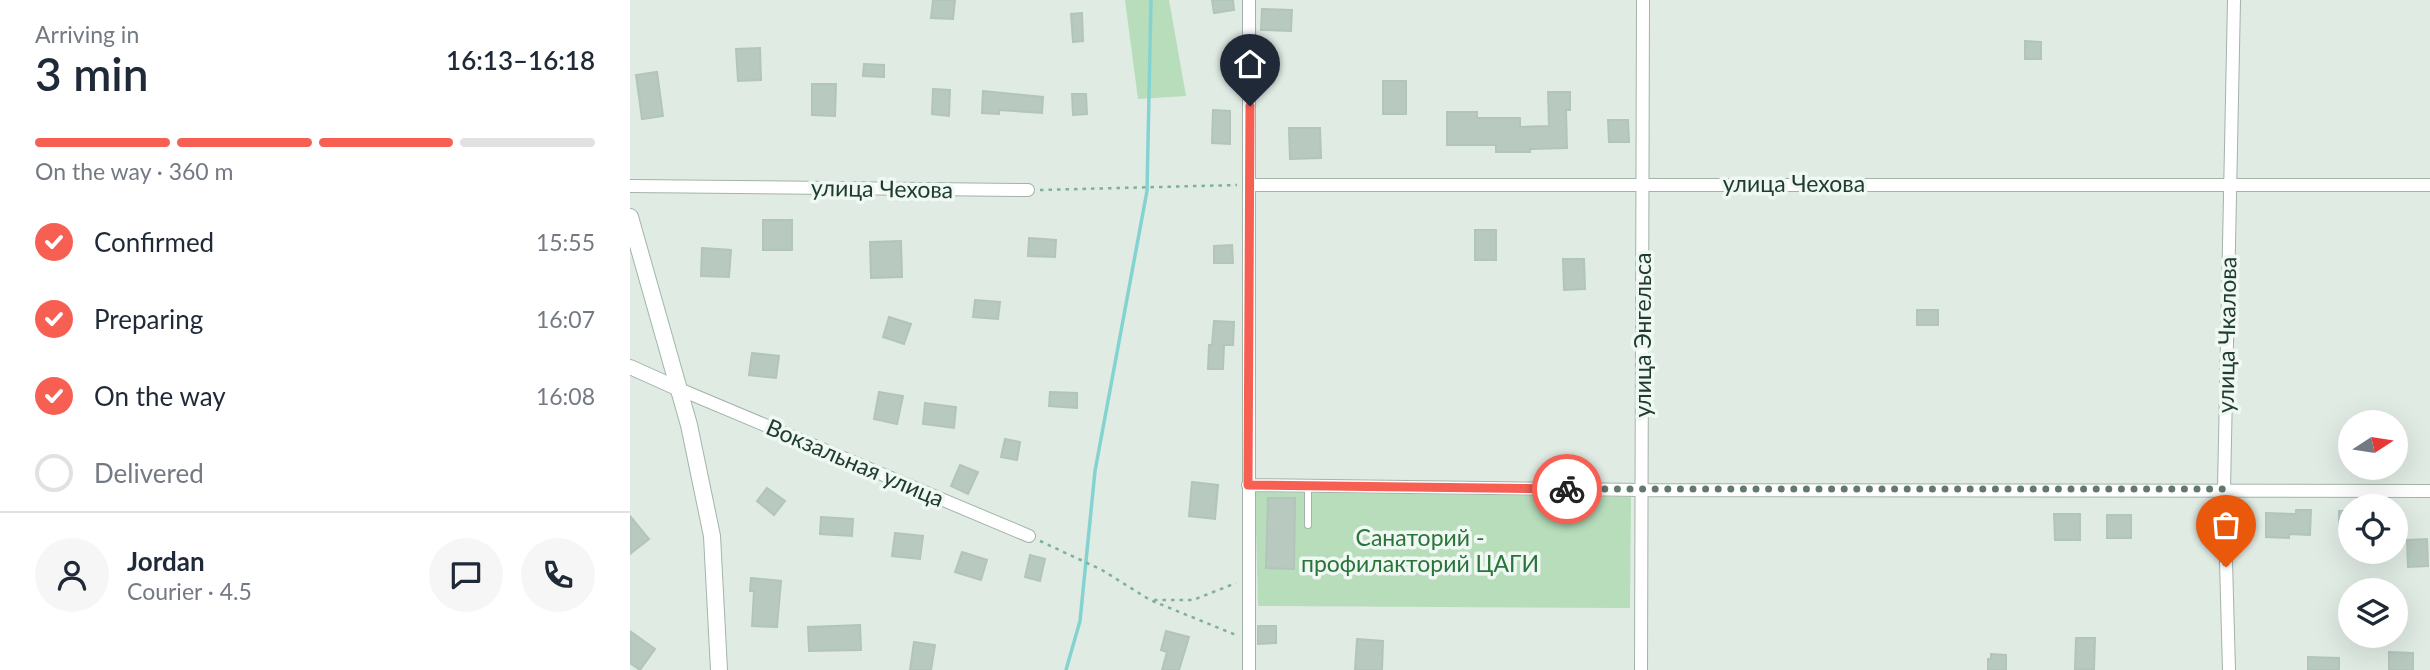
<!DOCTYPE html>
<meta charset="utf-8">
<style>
:root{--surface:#fff;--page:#f6f6f7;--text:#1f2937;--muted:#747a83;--line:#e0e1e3;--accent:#f75f52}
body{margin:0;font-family:Lato,sans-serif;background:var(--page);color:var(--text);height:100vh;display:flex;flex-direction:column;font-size:26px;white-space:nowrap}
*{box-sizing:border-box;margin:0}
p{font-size:23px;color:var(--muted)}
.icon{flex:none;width:38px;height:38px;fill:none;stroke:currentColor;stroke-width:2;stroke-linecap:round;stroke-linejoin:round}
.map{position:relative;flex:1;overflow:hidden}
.sheet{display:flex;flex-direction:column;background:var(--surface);width:630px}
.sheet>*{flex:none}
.needle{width:46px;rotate:78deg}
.fabs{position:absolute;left:1708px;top:410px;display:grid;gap:14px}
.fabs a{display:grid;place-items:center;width:70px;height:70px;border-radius:50%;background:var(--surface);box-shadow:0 7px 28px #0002;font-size:35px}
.pin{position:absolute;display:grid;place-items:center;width:60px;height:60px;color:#fff;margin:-72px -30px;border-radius:50% 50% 50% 0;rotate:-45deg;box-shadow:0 0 7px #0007}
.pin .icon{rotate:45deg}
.courier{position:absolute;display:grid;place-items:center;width:70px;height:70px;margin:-35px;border:5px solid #f75f52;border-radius:50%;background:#fff;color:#222;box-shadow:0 2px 9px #0007}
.summary em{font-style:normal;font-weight:600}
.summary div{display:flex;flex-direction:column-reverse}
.summary{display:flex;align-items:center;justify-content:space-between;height:119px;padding:0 35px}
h1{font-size:46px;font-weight:600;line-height:52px}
.bar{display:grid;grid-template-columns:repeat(4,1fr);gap:10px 7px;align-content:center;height:84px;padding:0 35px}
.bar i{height:9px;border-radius:5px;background:var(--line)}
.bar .current{background:var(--accent)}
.bar p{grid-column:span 4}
.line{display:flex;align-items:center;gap:18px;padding:0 35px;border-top:2px solid var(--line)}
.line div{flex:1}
.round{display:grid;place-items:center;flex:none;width:74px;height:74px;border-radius:37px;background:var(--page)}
ol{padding:0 35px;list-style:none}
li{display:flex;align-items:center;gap:21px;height:77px}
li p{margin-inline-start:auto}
li .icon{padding:7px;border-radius:50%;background:var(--accent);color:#fff;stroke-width:4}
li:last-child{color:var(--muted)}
li i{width:38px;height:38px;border:4px solid var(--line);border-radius:50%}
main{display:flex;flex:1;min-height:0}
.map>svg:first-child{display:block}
</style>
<main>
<section class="sheet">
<div class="summary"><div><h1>3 min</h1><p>Arriving in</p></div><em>16:13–16:18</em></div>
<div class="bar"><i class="current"></i><i class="current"></i><i class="current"></i><i></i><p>On the way · 360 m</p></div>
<ol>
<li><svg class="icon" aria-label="check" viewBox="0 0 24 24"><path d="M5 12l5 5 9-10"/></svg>Confirmed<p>15:55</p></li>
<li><svg class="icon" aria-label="check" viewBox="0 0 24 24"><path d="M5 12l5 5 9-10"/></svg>Preparing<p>16:07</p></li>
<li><svg class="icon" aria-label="check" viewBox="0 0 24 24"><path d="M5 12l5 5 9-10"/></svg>On the way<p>16:08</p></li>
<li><i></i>Delivered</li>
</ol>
<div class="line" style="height:126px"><a class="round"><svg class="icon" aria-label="person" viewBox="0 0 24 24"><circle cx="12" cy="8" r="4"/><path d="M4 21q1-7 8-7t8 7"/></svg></a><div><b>Jordan</b><p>Courier · 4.5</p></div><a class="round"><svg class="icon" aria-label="chat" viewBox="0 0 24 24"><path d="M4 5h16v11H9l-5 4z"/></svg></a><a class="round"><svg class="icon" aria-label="phone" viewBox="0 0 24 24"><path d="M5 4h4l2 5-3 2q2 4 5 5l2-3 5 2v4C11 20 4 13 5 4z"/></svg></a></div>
</section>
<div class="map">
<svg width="1800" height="670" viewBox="0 0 1800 670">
<rect width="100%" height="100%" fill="#e0ebe4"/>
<path fill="#b7ddbb" d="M495,0H539L556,96L508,99Z
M625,492L1001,497L1000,608L628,606Z"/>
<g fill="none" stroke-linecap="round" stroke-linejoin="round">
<path stroke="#85d3d1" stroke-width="3.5" d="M436,670L450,621L465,471L517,191L521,0"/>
</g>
<path fill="#b8c9bf" stroke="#b2c5ba" stroke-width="2" d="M303,0H325L323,19L301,18Z
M582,0H603L604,10L584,13Z
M632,9L662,10L661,31L631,30Z
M452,13L453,41L443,42L441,14Z
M1395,41L1411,42V59H1395Z
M130,48L131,80L108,81L106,49Z
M234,64L254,65V77L233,76Z
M27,72L33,116L12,119L6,75Z
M753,81H776V114H753Z
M182,84H206L205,116L182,115Z
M303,89L320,90L319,116L302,114Z
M353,91L413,97L412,113L369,110V114L352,113Z
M918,92H940V110H936L937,148L900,149V152H866V145H817V112H847V118H890V127L919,126Z
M442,94H456L457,114L443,115Z
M583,110L600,111V144L582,143Z
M978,120H998L999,142H979Z
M659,128H690L691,158L660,159Z
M133,220H162V250H133Z
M845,230H866V260H845Z
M399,238L426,240L425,257L398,256Z
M271,241L272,277L241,278L240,242Z
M602,245L603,263H584V246Z
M72,248L101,250L99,277L71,276Z
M933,259H954L955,289L934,290Z
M345,300L370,302L368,319L343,317Z
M1287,310H1308V325H1287Z
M259,317L281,324L274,344L253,337Z
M584,321L604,322L603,345H594L593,369H578L579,345H582Z
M122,353L149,356L146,378L119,375Z
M249,392L273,396L267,424L244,419Z
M420,392L447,393V408L419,406Z
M295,403L326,407L324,428L293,424Z
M375,439L390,442L387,460L371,457Z
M330,465L348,472L338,494L321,486Z
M562,482L588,485L585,519L559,516Z
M137,488L155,501L144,515L127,501Z
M638,498H665L664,569L636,568Z
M1666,510H1681L1680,535L1659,534V538L1636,537V513L1666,514Z
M1709,511H1720V530H1709Z
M1424,514H1450V540H1425Z
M1477,515H1501V538H1477Z
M0,516L19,539L0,554Z
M191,517L223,519L222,536L190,534Z
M265,533L293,536L290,559L262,556Z
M1797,539L1798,566L1778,567L1777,540Z
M332,552L357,560L351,580L325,572Z
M400,555L415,559L410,581L395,577Z
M121,578L151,581L147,627L122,626L124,591H120Z
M230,625L231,650L179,651L178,627Z
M628,626H646V643L628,644Z
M0,631L25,649L10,670L0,663Z
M536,631L559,637L549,670H532L537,652L531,650Z
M1446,638H1465L1464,669H1445Z
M727,639L753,641L752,670H725Z
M284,642L305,645L301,670H280Z
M1759,652L1783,653V670H1759Z
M1361,654L1376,655V670H1358V659H1361Z
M1678,657L1709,658V670H1678Z"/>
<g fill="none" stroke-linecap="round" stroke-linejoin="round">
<g stroke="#a3b3aa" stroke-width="8">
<path id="service" d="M678,525V486"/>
</g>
<g stroke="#a3b3aa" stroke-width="14">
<path id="minor" d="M619,0V670
M620,185H1800
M0,186L398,190
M49,389L399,536
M618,485L1013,490L1800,491
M1011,670L1013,0
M1599,670L1594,489L1604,0"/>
</g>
<g stroke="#a3b3aa" stroke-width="16">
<path id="tertiary" d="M0,367L49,389"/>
</g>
<g stroke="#9eb7aa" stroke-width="18">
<path id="secondary" d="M0,217L59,425L82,536L89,670"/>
</g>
<path stroke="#7fb098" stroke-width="2.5" stroke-dasharray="3.5 5" stroke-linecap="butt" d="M410,190L607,185
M410,541L472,570L520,600L606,635
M524,600H563L606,583"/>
<use href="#service" stroke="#fff" stroke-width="6"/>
<use href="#minor" stroke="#fff" stroke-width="12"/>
<use href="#tertiary" stroke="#fff" stroke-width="14"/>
<use href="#secondary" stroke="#fff" stroke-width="16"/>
</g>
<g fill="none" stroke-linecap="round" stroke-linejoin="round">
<path stroke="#63796f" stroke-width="7" stroke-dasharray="0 12.6" d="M937,489H1594L1596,567"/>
<path stroke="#f75f52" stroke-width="9" d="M620,106L618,485L937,489"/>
</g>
<g text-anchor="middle" stroke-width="7" stroke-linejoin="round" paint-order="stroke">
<g font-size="23" fill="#203c30" stroke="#f0f8f3">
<text x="1164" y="192">улица Чехова</text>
<text transform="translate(252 189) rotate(1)" y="8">улица Чехова</text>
<text transform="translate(1013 335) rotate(-90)" y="8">улица Энгельса</text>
<text transform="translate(1597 335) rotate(-89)" y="8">улица Чкалова</text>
<text transform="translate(225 463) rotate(23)" y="8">Вокзальная улица</text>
</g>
<g font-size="23" fill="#297439" stroke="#f0f8f3">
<text x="790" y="546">Санаторий -<tspan x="790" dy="26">профилакторий ЦАГИ</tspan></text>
</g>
</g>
</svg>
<div class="fabs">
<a><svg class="needle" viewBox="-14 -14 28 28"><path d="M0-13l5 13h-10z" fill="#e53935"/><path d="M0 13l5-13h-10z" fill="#747a83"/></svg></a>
<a><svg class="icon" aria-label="locate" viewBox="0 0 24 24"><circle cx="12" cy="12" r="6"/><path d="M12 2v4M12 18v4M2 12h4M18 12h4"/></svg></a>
<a><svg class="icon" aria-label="layers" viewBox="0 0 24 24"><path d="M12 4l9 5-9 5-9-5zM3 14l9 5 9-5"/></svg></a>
</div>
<div class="pin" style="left:1596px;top:567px;background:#ea580c"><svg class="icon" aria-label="bag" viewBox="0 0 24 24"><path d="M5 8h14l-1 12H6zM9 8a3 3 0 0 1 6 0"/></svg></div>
<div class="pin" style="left:620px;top:106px;background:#1f2937"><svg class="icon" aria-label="home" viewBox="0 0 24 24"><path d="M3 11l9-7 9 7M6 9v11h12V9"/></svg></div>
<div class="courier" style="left:937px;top:489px"><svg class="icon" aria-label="bike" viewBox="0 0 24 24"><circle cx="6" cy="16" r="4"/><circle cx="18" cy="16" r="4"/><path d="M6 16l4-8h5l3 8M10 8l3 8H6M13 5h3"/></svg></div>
</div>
</main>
